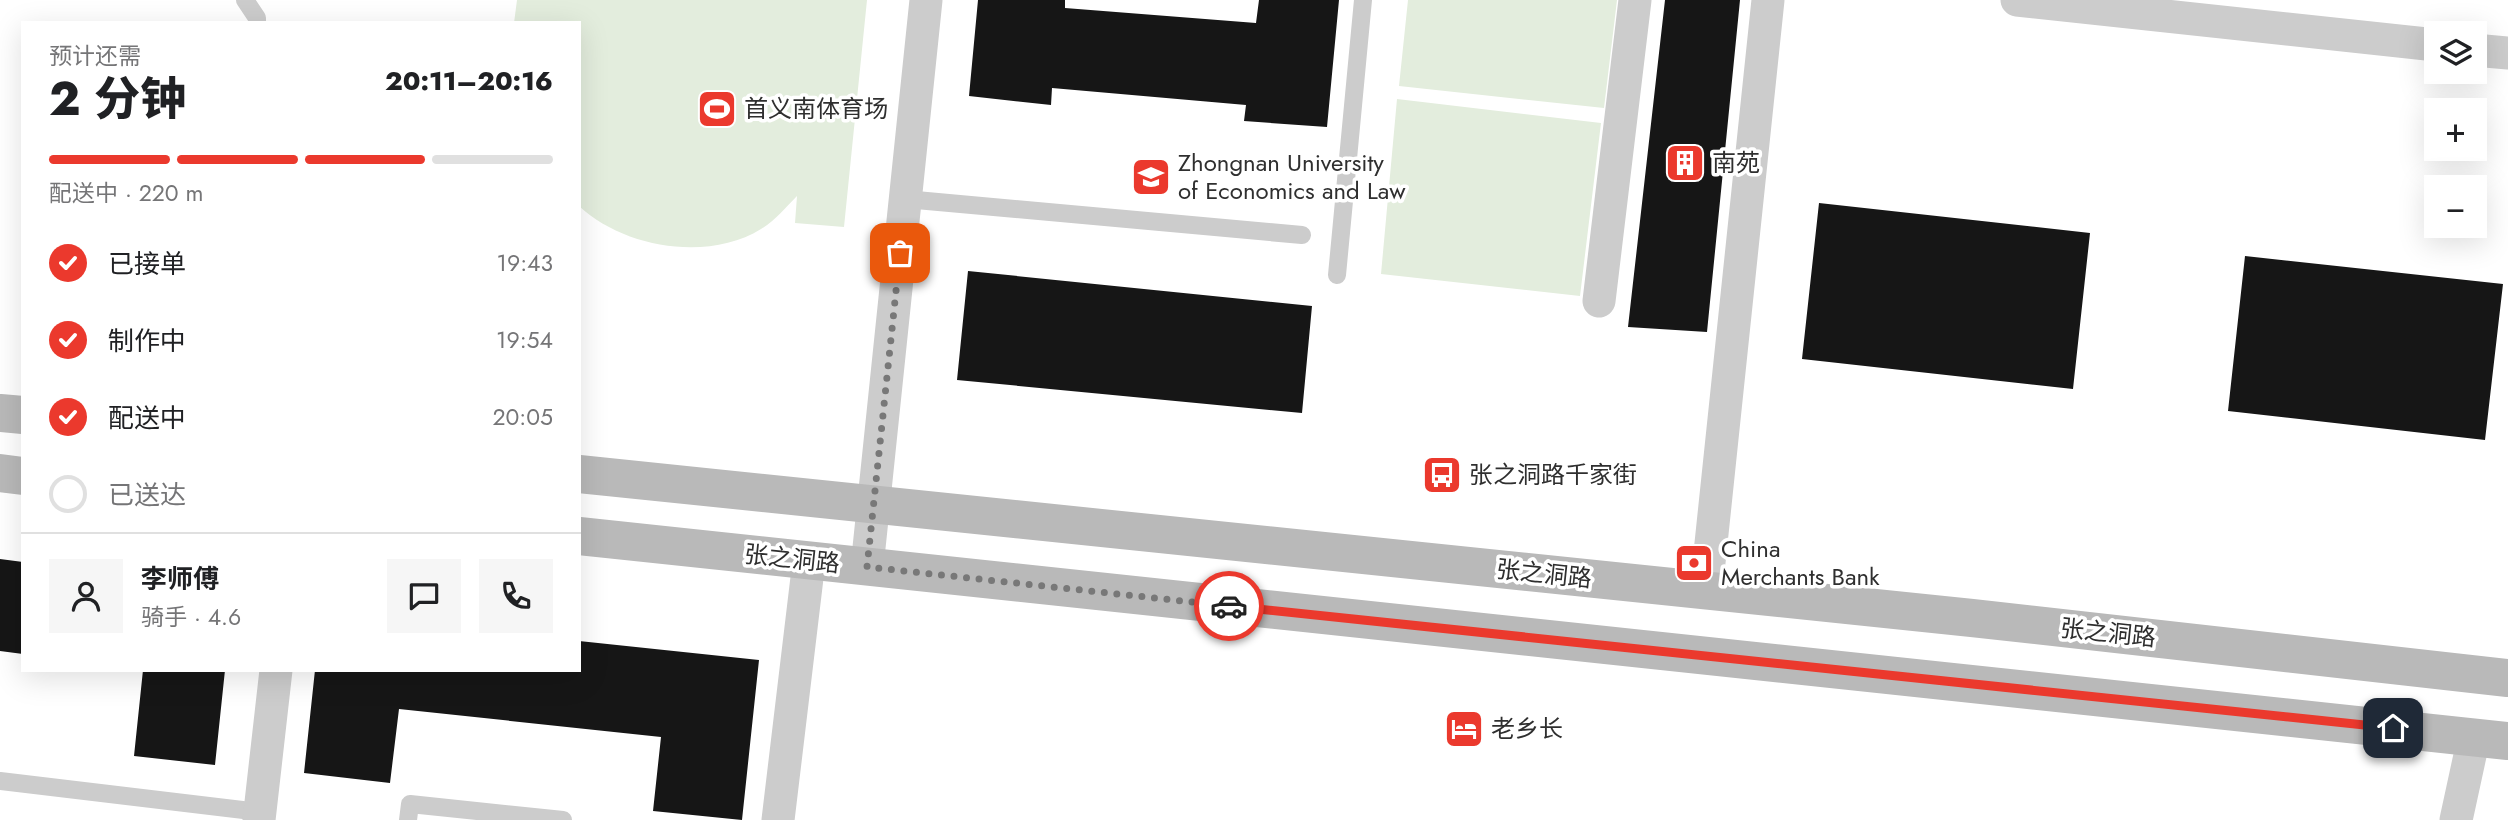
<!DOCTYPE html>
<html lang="zh">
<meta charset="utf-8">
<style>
:root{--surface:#fff;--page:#f6f6f6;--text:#202124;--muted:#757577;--line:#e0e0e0;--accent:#eb392d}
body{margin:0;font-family:Jost,"Noto Sans SC",sans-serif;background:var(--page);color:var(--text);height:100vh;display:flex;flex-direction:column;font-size:26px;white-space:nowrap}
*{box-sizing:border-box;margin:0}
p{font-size:23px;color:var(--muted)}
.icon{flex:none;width:38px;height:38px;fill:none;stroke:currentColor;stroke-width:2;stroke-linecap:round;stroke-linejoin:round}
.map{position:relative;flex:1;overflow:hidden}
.drawer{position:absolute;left:21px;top:21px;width:560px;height:651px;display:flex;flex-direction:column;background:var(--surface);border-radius:0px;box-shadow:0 7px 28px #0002}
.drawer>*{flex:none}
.controls{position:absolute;left:2424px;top:21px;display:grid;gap:14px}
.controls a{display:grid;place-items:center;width:63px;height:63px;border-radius:0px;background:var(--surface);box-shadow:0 7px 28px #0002;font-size:35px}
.pin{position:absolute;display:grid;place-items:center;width:60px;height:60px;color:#fff;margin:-30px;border-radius:14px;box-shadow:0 4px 10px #0006}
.courier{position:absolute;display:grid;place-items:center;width:70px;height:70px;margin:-35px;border:5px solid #eb392d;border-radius:50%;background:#fff;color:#222;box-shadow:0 2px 9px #0007}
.overview em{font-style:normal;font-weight:800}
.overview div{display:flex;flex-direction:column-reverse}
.overview{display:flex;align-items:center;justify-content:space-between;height:119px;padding:0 28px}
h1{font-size:46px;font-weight:800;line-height:52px}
.bar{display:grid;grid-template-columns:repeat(4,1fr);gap:10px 7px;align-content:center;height:84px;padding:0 28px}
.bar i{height:9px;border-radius:5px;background:var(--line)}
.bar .active{background:var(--accent)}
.bar p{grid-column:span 4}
.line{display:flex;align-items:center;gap:18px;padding:0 28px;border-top:2px solid var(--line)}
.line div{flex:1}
.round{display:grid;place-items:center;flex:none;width:74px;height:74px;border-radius:0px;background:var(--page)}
ol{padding:0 28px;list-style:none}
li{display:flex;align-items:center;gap:21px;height:77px}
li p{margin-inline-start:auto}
li .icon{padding:7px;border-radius:50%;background:var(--accent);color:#fff;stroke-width:4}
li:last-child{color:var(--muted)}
li i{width:38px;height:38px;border:4px solid var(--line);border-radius:50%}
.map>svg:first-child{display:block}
</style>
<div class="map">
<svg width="2508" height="820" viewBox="0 0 2508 820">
<rect width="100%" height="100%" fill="#fff"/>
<path fill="#e3eddd" d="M517,0H867L844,227L795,223L797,196C785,208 776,220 761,229C708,262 624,248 579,206V23H514Z
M1408,0H1617L1604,108L1399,86Z
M1397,99L1601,123L1580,296L1381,274Z"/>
<path fill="#161616" d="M978,0H1065V8L1256,23L1259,0H1339L1327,127L1244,121L1246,105L1052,88L1051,105L969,96Z
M1665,0H1740L1707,332L1628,327Z
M1819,203L2090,233L2073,389L1802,359Z
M2245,256L2503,284L2485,440L2228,411Z
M968,271L1312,306L1302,413L957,380Z
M0,559L23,562V654L0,651Z
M579,641L759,660L742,820L653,811L661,737L399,709L390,783L304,773L315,670H579Z
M143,670H225L215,765L134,756Z"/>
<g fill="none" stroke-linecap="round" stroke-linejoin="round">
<path stroke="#ccc" stroke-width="18" d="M245,0L257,18V23
M905,199L1302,235
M1337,275L1363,0
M0,781L260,812
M408,820L410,804L563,820"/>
<path stroke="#ccc" stroke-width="33" d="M2017,0L2436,45
M2474,50L2508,53
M1599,301L1635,0
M867,567L926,0
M1706,591L1768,0
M259,820L276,670
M778,820L809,561
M2456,820L2474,737"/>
<path stroke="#b9b9b9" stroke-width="38" d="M0,413L23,415
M0,473L23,476
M579,474L1972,618L2508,678
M579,536L2508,741"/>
</g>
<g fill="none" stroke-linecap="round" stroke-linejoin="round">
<path stroke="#787878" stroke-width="7" stroke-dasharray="0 12.6" d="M900,253L867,567L1229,606"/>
<path stroke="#eb392d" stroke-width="9" d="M1229,606L2393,728"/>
</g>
<defs>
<g id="stadium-square" transform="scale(2.0125)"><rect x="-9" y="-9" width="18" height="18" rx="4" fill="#eb392d" stroke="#fff"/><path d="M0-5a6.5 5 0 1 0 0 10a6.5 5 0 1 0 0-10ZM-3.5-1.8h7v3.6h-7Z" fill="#fff"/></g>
<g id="building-square" transform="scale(2.0125)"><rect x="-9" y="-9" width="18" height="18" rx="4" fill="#eb392d" stroke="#fff"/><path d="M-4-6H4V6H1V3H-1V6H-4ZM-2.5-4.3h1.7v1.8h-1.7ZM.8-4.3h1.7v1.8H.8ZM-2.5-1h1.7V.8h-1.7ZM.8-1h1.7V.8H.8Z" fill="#fff"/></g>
<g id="university-square" transform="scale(2.0125)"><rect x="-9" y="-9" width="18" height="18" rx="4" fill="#eb392d" stroke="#fff"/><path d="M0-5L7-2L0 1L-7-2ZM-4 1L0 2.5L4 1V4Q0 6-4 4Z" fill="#fff"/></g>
<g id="bus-square" transform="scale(2.0125)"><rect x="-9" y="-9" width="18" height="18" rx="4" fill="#eb392d" stroke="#fff"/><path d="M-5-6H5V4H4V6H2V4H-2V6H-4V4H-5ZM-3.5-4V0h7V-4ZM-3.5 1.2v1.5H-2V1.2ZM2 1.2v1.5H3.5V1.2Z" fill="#fff"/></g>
<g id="bank-square" transform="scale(2.0125)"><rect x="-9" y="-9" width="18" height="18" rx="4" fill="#eb392d" stroke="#fff"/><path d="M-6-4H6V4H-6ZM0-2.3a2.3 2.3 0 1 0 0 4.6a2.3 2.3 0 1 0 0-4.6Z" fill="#fff"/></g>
<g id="hotel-square" transform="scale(2.0125)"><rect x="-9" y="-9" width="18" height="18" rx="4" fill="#eb392d" stroke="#fff"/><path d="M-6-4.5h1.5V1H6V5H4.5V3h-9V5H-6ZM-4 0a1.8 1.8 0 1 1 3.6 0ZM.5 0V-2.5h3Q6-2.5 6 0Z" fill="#fff"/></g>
</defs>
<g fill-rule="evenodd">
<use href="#stadium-square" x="717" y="109"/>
<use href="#building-square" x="1685" y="163"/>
<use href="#university-square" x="1151" y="177"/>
<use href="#bus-square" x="1442" y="475"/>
<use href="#bank-square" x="1694" y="563"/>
<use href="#hotel-square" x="1464" y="729"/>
</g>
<g text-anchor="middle" stroke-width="7" stroke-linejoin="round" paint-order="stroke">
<g font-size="24" fill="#2f2f2f" stroke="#fff" text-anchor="start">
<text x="744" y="117">首义南体育场</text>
<text x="1178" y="171">Zhongnan University<tspan x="1178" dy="28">of Economics and Law</tspan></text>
<text x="1712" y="171">南苑</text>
<text x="1469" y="483">张之洞路千家街</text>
<text x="1721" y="557">China<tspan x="1721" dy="28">Merchants Bank</tspan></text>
<text x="1491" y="737">老乡长</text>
</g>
<g font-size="24" fill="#2f2f2f" stroke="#fff">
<text transform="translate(792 559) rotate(6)" y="8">张之洞路</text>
<text transform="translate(1544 574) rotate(6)" y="8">张之洞路</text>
<text transform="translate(2108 633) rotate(6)" y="8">张之洞路</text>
</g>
</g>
</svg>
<div class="controls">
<a><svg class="icon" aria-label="layers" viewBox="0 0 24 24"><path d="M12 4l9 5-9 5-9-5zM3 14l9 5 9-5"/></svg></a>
<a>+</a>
<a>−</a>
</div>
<div class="pin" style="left:900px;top:253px;background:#ea580c"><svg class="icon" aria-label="bag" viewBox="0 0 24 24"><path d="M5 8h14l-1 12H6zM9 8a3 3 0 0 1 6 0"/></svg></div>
<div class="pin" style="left:2393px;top:728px;background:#1f2937"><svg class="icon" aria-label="home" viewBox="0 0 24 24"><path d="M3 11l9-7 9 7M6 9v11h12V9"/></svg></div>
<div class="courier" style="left:1229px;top:606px"><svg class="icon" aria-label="car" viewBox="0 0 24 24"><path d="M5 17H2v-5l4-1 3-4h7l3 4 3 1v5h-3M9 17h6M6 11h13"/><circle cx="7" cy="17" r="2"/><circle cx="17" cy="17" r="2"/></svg></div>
<section class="drawer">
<div class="overview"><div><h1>2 分钟</h1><p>预计还需</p></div><em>20:11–20:16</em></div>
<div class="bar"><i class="active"></i><i class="active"></i><i class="active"></i><i></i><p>配送中 · 220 m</p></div>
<ol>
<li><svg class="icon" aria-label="check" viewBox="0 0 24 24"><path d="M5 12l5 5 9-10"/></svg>已接单<p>19:43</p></li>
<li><svg class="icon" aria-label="check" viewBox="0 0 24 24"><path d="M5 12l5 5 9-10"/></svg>制作中<p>19:54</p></li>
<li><svg class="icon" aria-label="check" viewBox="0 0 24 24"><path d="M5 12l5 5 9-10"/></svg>配送中<p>20:05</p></li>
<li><i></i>已送达</li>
</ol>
<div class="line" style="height:126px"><a class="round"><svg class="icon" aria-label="person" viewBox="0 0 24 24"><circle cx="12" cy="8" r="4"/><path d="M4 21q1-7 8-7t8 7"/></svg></a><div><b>李师傅</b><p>骑手 · 4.6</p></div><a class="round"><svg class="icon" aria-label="chat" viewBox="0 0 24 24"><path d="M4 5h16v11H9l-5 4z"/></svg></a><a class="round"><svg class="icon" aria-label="phone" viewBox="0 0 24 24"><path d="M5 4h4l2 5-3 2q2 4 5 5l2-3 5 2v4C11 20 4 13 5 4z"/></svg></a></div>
</section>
</div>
